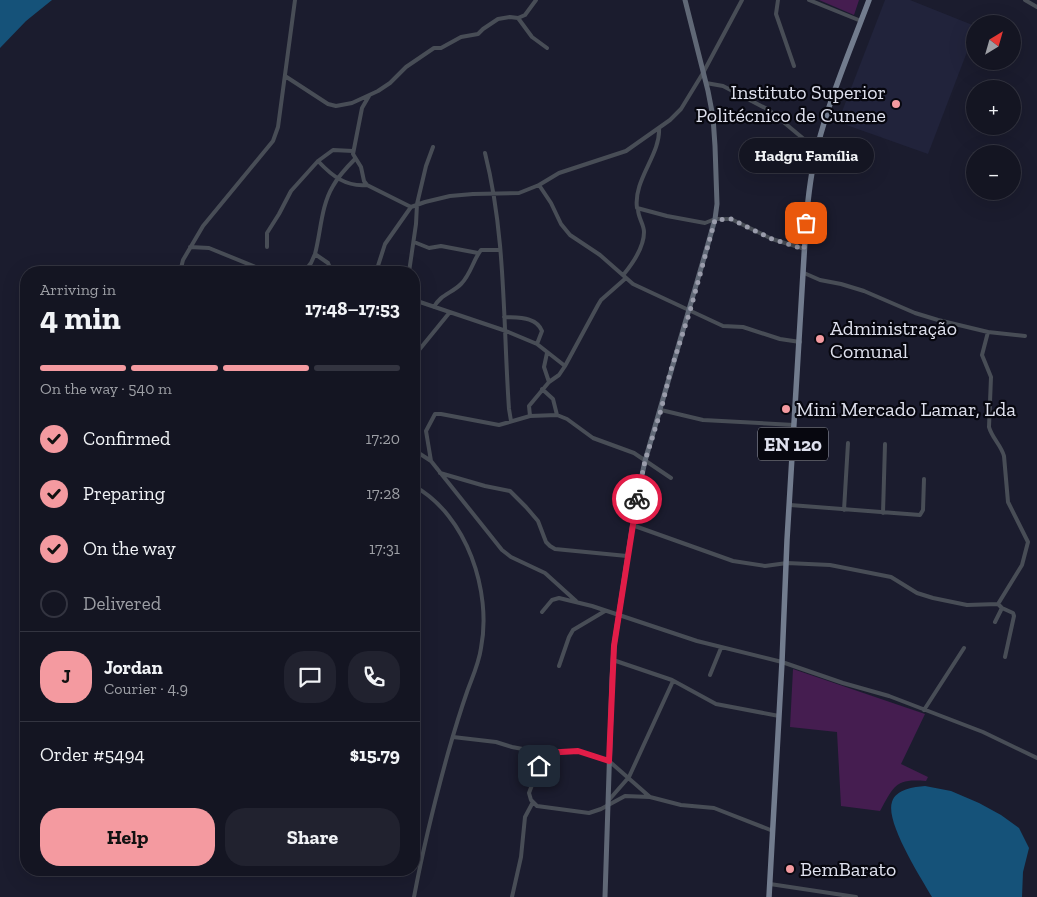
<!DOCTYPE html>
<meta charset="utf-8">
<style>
:root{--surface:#141522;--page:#21222f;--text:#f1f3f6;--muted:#9d9fa5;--line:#333440;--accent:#f49aa0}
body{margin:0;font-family:"Zilla Slab",serif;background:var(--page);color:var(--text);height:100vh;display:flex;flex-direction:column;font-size:19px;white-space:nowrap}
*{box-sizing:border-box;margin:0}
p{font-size:16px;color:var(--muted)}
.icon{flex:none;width:28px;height:28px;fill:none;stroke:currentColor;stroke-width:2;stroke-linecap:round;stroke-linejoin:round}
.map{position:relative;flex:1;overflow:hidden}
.sheet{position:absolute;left:20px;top:266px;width:400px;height:610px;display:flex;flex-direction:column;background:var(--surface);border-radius:20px;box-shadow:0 5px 20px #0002,0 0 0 1px var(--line)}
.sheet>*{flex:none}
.needle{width:32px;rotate:37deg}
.controls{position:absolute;left:966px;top:15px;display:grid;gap:10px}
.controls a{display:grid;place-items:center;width:55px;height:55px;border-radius:50%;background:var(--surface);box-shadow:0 5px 20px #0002,0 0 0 1px var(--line);font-size:25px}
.pin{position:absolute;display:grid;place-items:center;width:42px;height:42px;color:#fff;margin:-21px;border-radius:10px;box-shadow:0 2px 8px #0006}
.courier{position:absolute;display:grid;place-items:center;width:50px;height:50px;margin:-25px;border:4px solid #e11d48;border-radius:50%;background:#fff;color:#222;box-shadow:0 1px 6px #0007}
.bubble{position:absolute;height:35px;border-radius:18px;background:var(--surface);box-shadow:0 5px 20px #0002,0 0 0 1px var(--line);font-size:16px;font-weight:800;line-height:35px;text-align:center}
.summary em{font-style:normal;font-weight:800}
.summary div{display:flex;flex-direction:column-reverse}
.summary{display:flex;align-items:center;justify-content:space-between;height:85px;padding:0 20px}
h1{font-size:32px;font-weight:800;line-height:38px}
.bar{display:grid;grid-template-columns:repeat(4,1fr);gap:8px 5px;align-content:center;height:60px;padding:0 20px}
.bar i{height:6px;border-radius:4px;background:var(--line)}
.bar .current{background:var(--accent)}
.bar p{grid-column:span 4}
.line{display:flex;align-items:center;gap:12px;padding:0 20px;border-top:1px solid var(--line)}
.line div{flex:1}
.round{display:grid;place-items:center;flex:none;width:52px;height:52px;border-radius:20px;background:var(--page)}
ol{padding:0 20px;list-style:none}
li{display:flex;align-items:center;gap:15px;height:55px}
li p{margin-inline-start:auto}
li .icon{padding:5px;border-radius:50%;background:var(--accent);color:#111;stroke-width:4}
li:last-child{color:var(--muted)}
li i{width:28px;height:28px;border:2px solid var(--line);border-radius:50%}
.button{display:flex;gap:10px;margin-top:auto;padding:10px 20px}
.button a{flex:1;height:58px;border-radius:20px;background:var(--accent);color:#111;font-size:20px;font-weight:800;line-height:58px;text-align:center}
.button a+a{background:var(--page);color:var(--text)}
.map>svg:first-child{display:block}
</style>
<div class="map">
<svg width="1037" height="897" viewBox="0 0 1037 897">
<rect width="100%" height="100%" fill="#1b1c2e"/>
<path fill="#21233b" d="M885,0H910L975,26V31L928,154L838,122Z"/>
<path fill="#451d50" d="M819,0H859L854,15Z
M793,669L925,714L901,764L928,777L926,781C895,778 894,786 880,811L841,806L837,732L790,727Z"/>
<path fill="#155279" d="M0,0H52L26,21L0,48Z
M925,786L951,791L979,803L1001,815L1019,828L1029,848L1023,872L1022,897H932C921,878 885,822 892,802C896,789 914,787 925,786Z"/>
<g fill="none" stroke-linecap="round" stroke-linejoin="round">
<path stroke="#484d56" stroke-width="4" d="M778,0L776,14L794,66
M809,0L861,21
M1025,0L1037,7
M518,18L532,37L547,48
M285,76L328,104L336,106L352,103L378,91L390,83L406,67L434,48H441L461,37L478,34L483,29L498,19L510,17L518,18L525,15L536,0
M706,83L723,86L769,110L805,140L817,146
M369,96L362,108L353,154L361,167L364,181L367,185L411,207
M659,128C661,154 633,180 637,208L667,216L705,223L715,219H731L772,239L805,249
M485,153C506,236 503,324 509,409L511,421
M318,161C332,176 346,187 367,185
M539,185L551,203L561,224L570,235L600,255L633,284L723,326L743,327L780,339L800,342
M414,242L429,248L441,246L478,253
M190,247L209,248L268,272
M267,247V233L279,214L291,191L318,161L333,150L353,151
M180,272L183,260L203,226L273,141L278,127L295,0
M304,272L311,263L315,254
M332,272L328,263L315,254C321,231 321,206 333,186C339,175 347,167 355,159
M376,272L385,244L411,207L425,202L450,196L473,194L519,193L539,185L559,173L626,151L670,120L681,109L703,73L742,0
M409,272L416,224L417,204L426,166L433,147
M804,273L820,280L841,284L864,291L915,313L938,320L988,332L1025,336
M624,274C633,263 644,248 644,232C644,224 638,218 638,209
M414,300L506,331L537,344L565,366
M434,307C440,295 452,293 461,284C471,274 473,260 481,250H500
M504,317C518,318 536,316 542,331L537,344
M547,353L544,367L549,382
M417,367V355L419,350L450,312
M542,389L553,399L557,415
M661,410L703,420L794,425
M530,416L529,406L549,382L559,375L565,366L598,305L601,300L626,278
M414,450L431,461L502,550L511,557L545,573L576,601
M431,461L426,431L435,414H441L499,425L530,416L557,415L567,419L593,438L634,453L671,478
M440,473L485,486L510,491L526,507L538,521L546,542L550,546L555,549L627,556
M414,486C467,515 492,592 481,648C479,663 472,678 467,692C460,712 454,732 448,753C435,800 423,849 414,897
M790,505L920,515L923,510L924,479
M844,510L848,443
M883,513L885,444
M632,525L733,561L765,566L787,563L830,565L891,577L917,593L933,598L967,605L998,604L1022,565L1028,542L1008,502L1004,456C1001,445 992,438 989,427L991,377L982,355L988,332
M998,604L1002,608L1013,613L1014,616L1005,657
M542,612L552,600L559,598L592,606L697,641L782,662L843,683L889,696L983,732L1037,758
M995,622L1002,608
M613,660L672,680L716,704L779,716
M559,666L569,637L573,630L605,611
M710,675L721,648
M924,710L964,648
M453,737L496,742L512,747L544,753L578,751L609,761L650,797
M544,753L529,793L531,800L537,806L589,813L601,809L625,796L650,797L681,805L714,808L773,831
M608,801L629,777L673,681
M770,884L856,897
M512,897L521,857L525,817L533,802"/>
<path stroke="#606876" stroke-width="5" d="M605,897L612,680L614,646L636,503L645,461L708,244L715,219L717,204L715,146L713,117L708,91L685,0"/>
<path stroke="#727c8e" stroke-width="5.5" d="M769,897L782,662L787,540L806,223C808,197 811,172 817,148C830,97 851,48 869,0"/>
</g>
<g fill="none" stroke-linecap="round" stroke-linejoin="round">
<path stroke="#9a9cab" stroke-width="5" stroke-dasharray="0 9" d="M637,499L645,461L661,410L670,373L690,311L715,220L731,219L772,239L804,249L806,223"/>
<path stroke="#e11d48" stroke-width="6" d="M539,766L544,753L578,751L609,761L614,646L637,499"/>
</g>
<g fill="#f49aa0" stroke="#07070f" stroke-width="2">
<circle cx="896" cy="104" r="5"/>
<circle cx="820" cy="339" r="5"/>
<circle cx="786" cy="409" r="5"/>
<circle cx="790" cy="869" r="5"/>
</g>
<g text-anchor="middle" stroke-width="4.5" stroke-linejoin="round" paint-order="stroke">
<rect fill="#07070f" stroke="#9ea0ab" stroke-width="1" x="758" y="427.5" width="70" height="33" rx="4"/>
<g font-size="19" font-weight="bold" fill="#dfe1ee">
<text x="793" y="451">EN 120</text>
</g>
<g font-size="20" fill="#dfe1ee" stroke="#07070f" text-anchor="start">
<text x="886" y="99" text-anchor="end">Instituto Superior<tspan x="886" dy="23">Politécnico de Cunene</tspan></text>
<text x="830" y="335">Administração<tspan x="830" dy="23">Comunal</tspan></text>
<text x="796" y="416">Mini Mercado Lamar, Lda</text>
<text x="800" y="876">BemBarato</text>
</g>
</g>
</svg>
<div class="controls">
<a><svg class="needle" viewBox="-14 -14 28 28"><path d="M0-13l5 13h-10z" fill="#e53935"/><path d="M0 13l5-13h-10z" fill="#9d9fa5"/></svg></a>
<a>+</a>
<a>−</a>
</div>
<div class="pin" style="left:806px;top:223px;background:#ea580c"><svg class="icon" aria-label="bag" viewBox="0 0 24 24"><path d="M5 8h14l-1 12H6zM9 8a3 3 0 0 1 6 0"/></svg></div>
<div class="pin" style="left:539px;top:766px;background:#1f2937"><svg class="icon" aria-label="home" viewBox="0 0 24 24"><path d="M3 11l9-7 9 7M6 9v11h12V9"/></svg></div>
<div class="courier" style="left:637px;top:499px"><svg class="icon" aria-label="bike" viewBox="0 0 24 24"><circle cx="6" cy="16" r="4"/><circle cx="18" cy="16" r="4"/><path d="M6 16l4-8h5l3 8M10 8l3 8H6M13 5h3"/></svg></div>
<div class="bubble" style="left:739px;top:138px;width:135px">Hadgu Família</div>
<section class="sheet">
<div class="summary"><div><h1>4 min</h1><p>Arriving in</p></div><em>17:48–17:53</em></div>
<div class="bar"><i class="current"></i><i class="current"></i><i class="current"></i><i></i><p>On the way · 540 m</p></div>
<ol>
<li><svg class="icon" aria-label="check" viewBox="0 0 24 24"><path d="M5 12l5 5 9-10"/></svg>Confirmed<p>17:20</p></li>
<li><svg class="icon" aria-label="check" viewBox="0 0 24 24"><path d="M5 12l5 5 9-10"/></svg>Preparing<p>17:28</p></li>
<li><svg class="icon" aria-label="check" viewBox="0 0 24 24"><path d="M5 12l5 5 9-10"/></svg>On the way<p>17:31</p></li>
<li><i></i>Delivered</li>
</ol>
<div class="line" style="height:90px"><b class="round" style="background:var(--accent);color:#111">J</b><div><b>Jordan</b><p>Courier · 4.9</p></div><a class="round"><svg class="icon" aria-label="chat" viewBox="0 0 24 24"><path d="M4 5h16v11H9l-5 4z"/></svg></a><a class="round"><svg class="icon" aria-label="phone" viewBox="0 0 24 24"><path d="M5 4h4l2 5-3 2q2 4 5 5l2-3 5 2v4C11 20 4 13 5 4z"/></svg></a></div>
<div class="line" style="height:65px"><div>Order #5494</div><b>$15.79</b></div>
<div class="button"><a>Help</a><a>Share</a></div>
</section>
</div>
